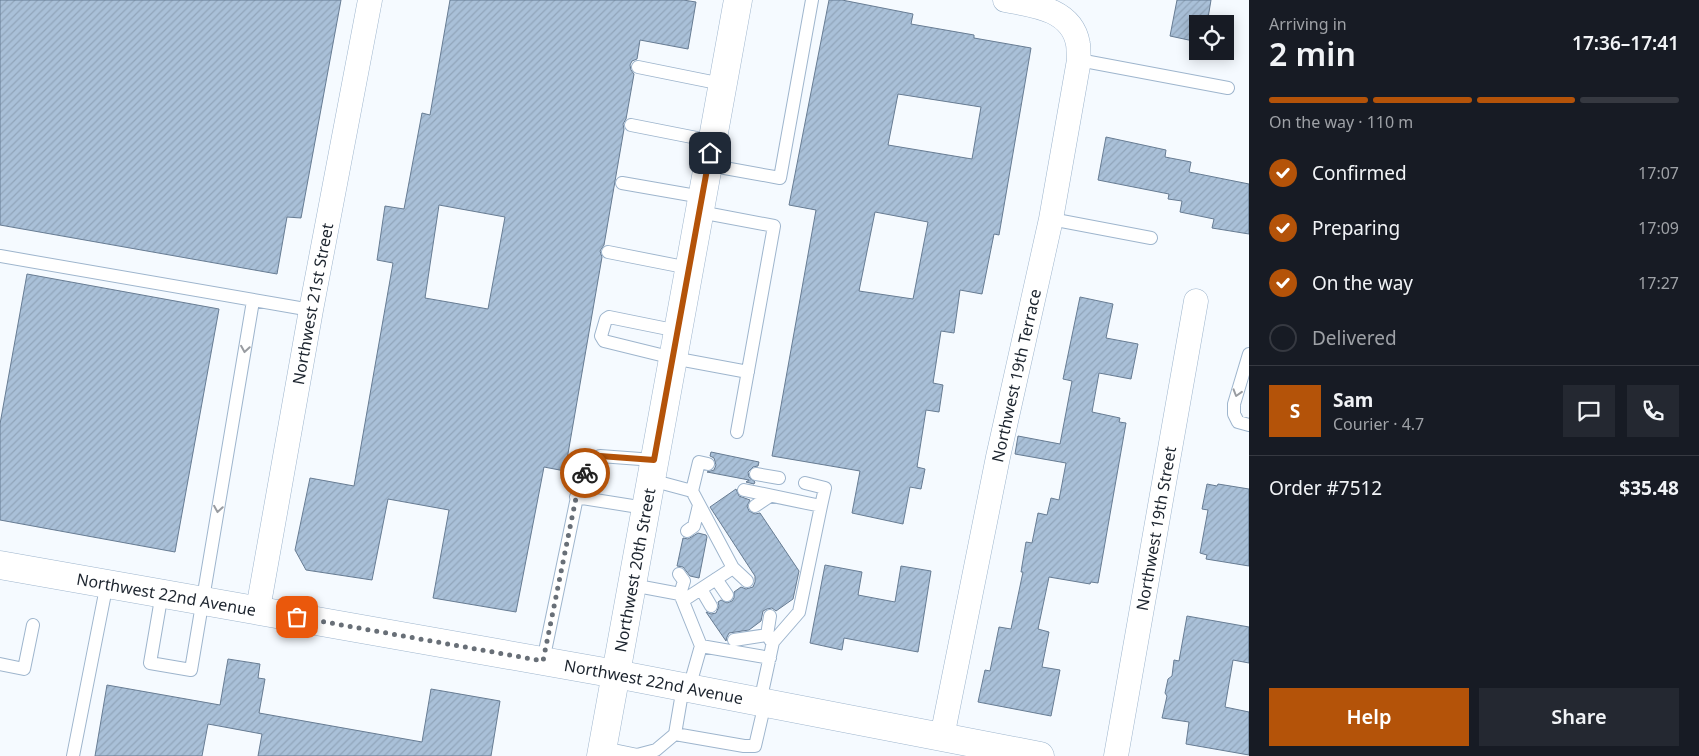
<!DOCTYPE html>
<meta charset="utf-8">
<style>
:root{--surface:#171b24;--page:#242831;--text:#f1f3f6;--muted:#9ea1a6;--line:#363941;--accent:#b45309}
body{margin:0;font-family:"Noto Sans",sans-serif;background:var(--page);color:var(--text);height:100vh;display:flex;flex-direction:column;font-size:19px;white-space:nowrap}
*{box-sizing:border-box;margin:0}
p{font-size:16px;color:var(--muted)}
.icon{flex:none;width:28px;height:28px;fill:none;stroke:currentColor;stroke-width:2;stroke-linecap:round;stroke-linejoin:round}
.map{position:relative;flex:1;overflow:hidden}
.details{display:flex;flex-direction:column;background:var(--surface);width:450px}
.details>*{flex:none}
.tools{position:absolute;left:1189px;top:15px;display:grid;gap:10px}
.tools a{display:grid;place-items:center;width:45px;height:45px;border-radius:0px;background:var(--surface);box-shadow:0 2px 12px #0003;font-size:25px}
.pin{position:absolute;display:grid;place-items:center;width:42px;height:42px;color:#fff;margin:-21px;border-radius:10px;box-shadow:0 2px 8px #0006}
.courier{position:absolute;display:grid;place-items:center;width:50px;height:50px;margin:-25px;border:4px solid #b45309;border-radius:50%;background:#fff;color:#222;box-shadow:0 1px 6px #0007}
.head em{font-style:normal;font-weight:600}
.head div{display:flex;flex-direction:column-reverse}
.head{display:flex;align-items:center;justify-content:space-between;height:85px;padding:0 20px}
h1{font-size:32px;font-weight:600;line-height:38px}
.bar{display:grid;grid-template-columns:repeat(4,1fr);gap:8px 5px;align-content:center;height:60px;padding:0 20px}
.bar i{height:6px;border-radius:4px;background:var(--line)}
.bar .current{background:var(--accent)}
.bar p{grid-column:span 4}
.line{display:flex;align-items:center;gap:12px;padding:0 20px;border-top:1px solid var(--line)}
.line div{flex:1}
.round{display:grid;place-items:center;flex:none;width:52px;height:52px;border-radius:0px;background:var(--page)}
ol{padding:0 20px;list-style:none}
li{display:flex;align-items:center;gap:15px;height:55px}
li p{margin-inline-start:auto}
li .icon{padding:5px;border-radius:50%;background:var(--accent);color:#fff;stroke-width:4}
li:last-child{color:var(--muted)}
li i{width:28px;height:28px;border:2px solid var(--line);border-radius:50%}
.action{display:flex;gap:10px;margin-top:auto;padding:10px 20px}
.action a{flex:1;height:58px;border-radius:0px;background:var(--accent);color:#fff;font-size:20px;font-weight:600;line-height:58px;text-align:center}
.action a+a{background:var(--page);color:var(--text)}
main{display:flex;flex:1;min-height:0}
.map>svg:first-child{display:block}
</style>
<main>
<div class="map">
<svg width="1249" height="756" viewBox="0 0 1249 756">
<defs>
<pattern id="building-hatch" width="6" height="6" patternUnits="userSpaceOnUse" patternTransform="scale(1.25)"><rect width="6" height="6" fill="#a9c0d8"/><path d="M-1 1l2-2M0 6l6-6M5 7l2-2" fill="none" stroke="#91a5ba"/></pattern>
</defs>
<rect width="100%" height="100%" fill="#f5faff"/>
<path fill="url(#building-hatch)" stroke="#677c93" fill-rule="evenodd" d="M0,0H341L301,218L287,217L277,274L0,225Z
M450,0H683L696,2L688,49L640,40L637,59L632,61L630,65L631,70L634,74L626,119L623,124L624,129L604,245L600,251L602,257L565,471L544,467L516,612L433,598L449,510L388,499L372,580L306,570L295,550L310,478L354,486L393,263L377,260L385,206L404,209L422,113L430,115ZM439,205L505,217L488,309L425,298Z
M829,0H842L913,14L911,24L974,35V38L1031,48L999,235L994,234L982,294L960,290L954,333L941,331L933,383L943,385L939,412L926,410L917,467L925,469L921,489L910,487L903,524L852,513L860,471L772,456L816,210L789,205ZM898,94L981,107L972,159L888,145ZM875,212L928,222L913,299L859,291Z
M1177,0H1211L1207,24H1198V42L1170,36Z
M1106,137L1166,150L1165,157L1191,162L1189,172L1249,184V234L1212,228L1214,219L1180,212L1182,201L1168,199L1169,194L1098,180Z
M27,274L219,309L175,552L0,520V424Z
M1080,297L1113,304L1106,338L1138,344L1131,379L1099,373L1092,412L1120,418L1119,422L1126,423L1098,583L1091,582L1090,584L1049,577L1038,629L1049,632L1042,667L1060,670L1051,716L978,702L985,670L990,671L999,627L1011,629L1023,572H1021L1026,542L1032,543L1038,513L1047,515L1051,498L1059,500L1066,463L1015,454L1018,436L1060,444L1072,381L1063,379Z
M711,452L759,462L758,466L753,467L748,472L749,477L755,482L754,484L746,482L749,480L707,472L714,470L716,465L714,458L710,456Z
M1207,484L1217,486L1218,484L1249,489V566L1206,559L1207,555L1200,553L1208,510L1202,509Z
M736,489L739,496L750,500L747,506L749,511L755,514L760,513L799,571L793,599L776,611L772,608L767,609L763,611L761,621L749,630L729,633L727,637L726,641L706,612L711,614L716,613L719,606L718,602L721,600L727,603L732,601L734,598V592L741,587L746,589L753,587L755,582V576L710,507Z
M698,533L706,535L707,537L699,578L690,576L683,567L677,566L683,538L688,539Z
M825,565L862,572L858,595L895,602L901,566L931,571L918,652L844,638L842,650L810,643Z
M1187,616L1249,627V663L1233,660L1225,707L1249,712V755L1186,744L1189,722L1162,718L1167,696L1165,693L1168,679L1172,676L1174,660L1179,661Z
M228,659L260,664L258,678L265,679L259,713L422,742L431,689L500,701L491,756H258L262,734L208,724L202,756H95L107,685L220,705Z"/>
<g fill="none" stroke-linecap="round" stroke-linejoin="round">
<g stroke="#9eb5cd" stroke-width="14">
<path id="lane" d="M1079,60L1228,88
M638,67L722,84
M631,125L712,141
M708,165L780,178L812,0
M622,183L702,197
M700,212L774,226L737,432
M1051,219L1151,238
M608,252L689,268
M0,256L311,310
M678,331L609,317L606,319L601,336L604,341L673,358L748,372
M1249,354L1234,404V414L1238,422L1249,425
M756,474L779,478
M651,480L692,491L733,568L684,600
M805,483L825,488L821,506
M744,490L821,506L799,612L773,642L760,702
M692,491L699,462L708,464
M576,497L645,508
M755,506L770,496
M687,531L694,526L699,505
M733,568L747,581
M679,574L684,581L680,594
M716,579L727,595
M632,585L680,594L701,646L689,688
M701,589L711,606
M162,593L150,663L191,670L253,301
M770,616L767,635L771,641
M734,640L767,635
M701,646L770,658
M543,661L581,478L600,456L654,460
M0,664L24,669L33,625
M675,734L744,746H755L765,703
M603,748L637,755L656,750L675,734L683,687
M73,756L107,583"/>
</g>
<g stroke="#9eb5cd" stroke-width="25">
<g id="street">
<path id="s1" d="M258,609L311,310L370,0"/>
<path id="s2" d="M942,737L998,457L1051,219L1079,60C1078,55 1079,49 1078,44C1072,9 1033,5 1005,0"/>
<path id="s3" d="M1116,756L1196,301"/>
</g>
</g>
<g stroke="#9eb5cd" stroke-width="29">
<g id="secondary">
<path id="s4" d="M0,565L616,674L1040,756"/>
<path id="s5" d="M601,756L738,0"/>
</g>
</g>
<use href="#lane" stroke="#fff" stroke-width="12"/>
<use href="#street" stroke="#fff" stroke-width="24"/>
<use href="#secondary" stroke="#fff" stroke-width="28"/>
</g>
<defs><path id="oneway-chevron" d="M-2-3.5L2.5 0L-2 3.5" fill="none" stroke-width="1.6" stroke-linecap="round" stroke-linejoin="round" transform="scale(1.25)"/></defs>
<g stroke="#999ca1">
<use href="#oneway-chevron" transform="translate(245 349) rotate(99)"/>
<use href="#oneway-chevron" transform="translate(1237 393) rotate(107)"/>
<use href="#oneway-chevron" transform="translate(218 509) rotate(99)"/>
</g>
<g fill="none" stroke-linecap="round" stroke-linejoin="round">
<path stroke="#686f77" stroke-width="5" stroke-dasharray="0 9" d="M297,617L543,661L580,478L585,473"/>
<path stroke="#b45309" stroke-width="6" d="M585,473L600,456L654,460L710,153"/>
</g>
<g text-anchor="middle" stroke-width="5" stroke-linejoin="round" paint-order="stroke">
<g font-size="16" fill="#1c242e" stroke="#fff">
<text dy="6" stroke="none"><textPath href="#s1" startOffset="310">Northwest 21st Street</textPath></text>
<text dy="6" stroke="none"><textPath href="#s2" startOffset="369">Northwest 19th Terrace</textPath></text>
<text dy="6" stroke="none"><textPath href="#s3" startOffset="231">Northwest 19th Street</textPath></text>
<text dy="6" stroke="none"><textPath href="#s5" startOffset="189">Northwest 20th Street</textPath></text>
<text dy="6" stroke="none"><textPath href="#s4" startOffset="169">Northwest 22nd Avenue</textPath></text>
<text dy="6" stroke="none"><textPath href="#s4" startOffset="664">Northwest 22nd Avenue</textPath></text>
</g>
</g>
</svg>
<div class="tools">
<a><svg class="icon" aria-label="locate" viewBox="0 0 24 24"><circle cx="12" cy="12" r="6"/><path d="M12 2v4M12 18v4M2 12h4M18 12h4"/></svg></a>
</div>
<div class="pin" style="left:297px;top:617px;background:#ea580c"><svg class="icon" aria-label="bag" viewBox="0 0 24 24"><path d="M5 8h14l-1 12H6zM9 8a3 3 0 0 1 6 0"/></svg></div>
<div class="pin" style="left:710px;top:153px;background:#1f2937"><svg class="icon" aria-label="home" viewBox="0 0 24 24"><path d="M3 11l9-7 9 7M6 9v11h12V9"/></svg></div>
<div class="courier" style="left:585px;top:473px"><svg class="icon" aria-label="bike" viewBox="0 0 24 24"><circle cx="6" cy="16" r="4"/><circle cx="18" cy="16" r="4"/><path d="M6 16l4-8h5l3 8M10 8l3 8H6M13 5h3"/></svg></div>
</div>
<section class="details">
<div class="head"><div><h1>2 min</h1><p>Arriving in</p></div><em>17:36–17:41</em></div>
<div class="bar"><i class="current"></i><i class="current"></i><i class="current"></i><i></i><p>On the way · 110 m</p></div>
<ol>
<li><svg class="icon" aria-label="check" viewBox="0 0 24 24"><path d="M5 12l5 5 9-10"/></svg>Confirmed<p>17:07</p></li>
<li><svg class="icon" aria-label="check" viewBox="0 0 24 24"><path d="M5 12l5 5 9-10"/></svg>Preparing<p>17:09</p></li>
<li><svg class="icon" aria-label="check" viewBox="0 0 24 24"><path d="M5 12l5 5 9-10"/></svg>On the way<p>17:27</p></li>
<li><i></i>Delivered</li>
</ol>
<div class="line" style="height:90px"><b class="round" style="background:var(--accent);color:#fff">S</b><div><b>Sam</b><p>Courier · 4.7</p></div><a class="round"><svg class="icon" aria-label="chat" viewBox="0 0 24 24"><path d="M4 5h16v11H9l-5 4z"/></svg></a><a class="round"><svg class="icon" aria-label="phone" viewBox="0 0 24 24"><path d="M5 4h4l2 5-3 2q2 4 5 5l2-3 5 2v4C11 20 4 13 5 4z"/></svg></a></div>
<div class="line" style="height:65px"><div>Order #7512</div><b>$35.48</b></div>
<div class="action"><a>Help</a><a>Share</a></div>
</section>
</main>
